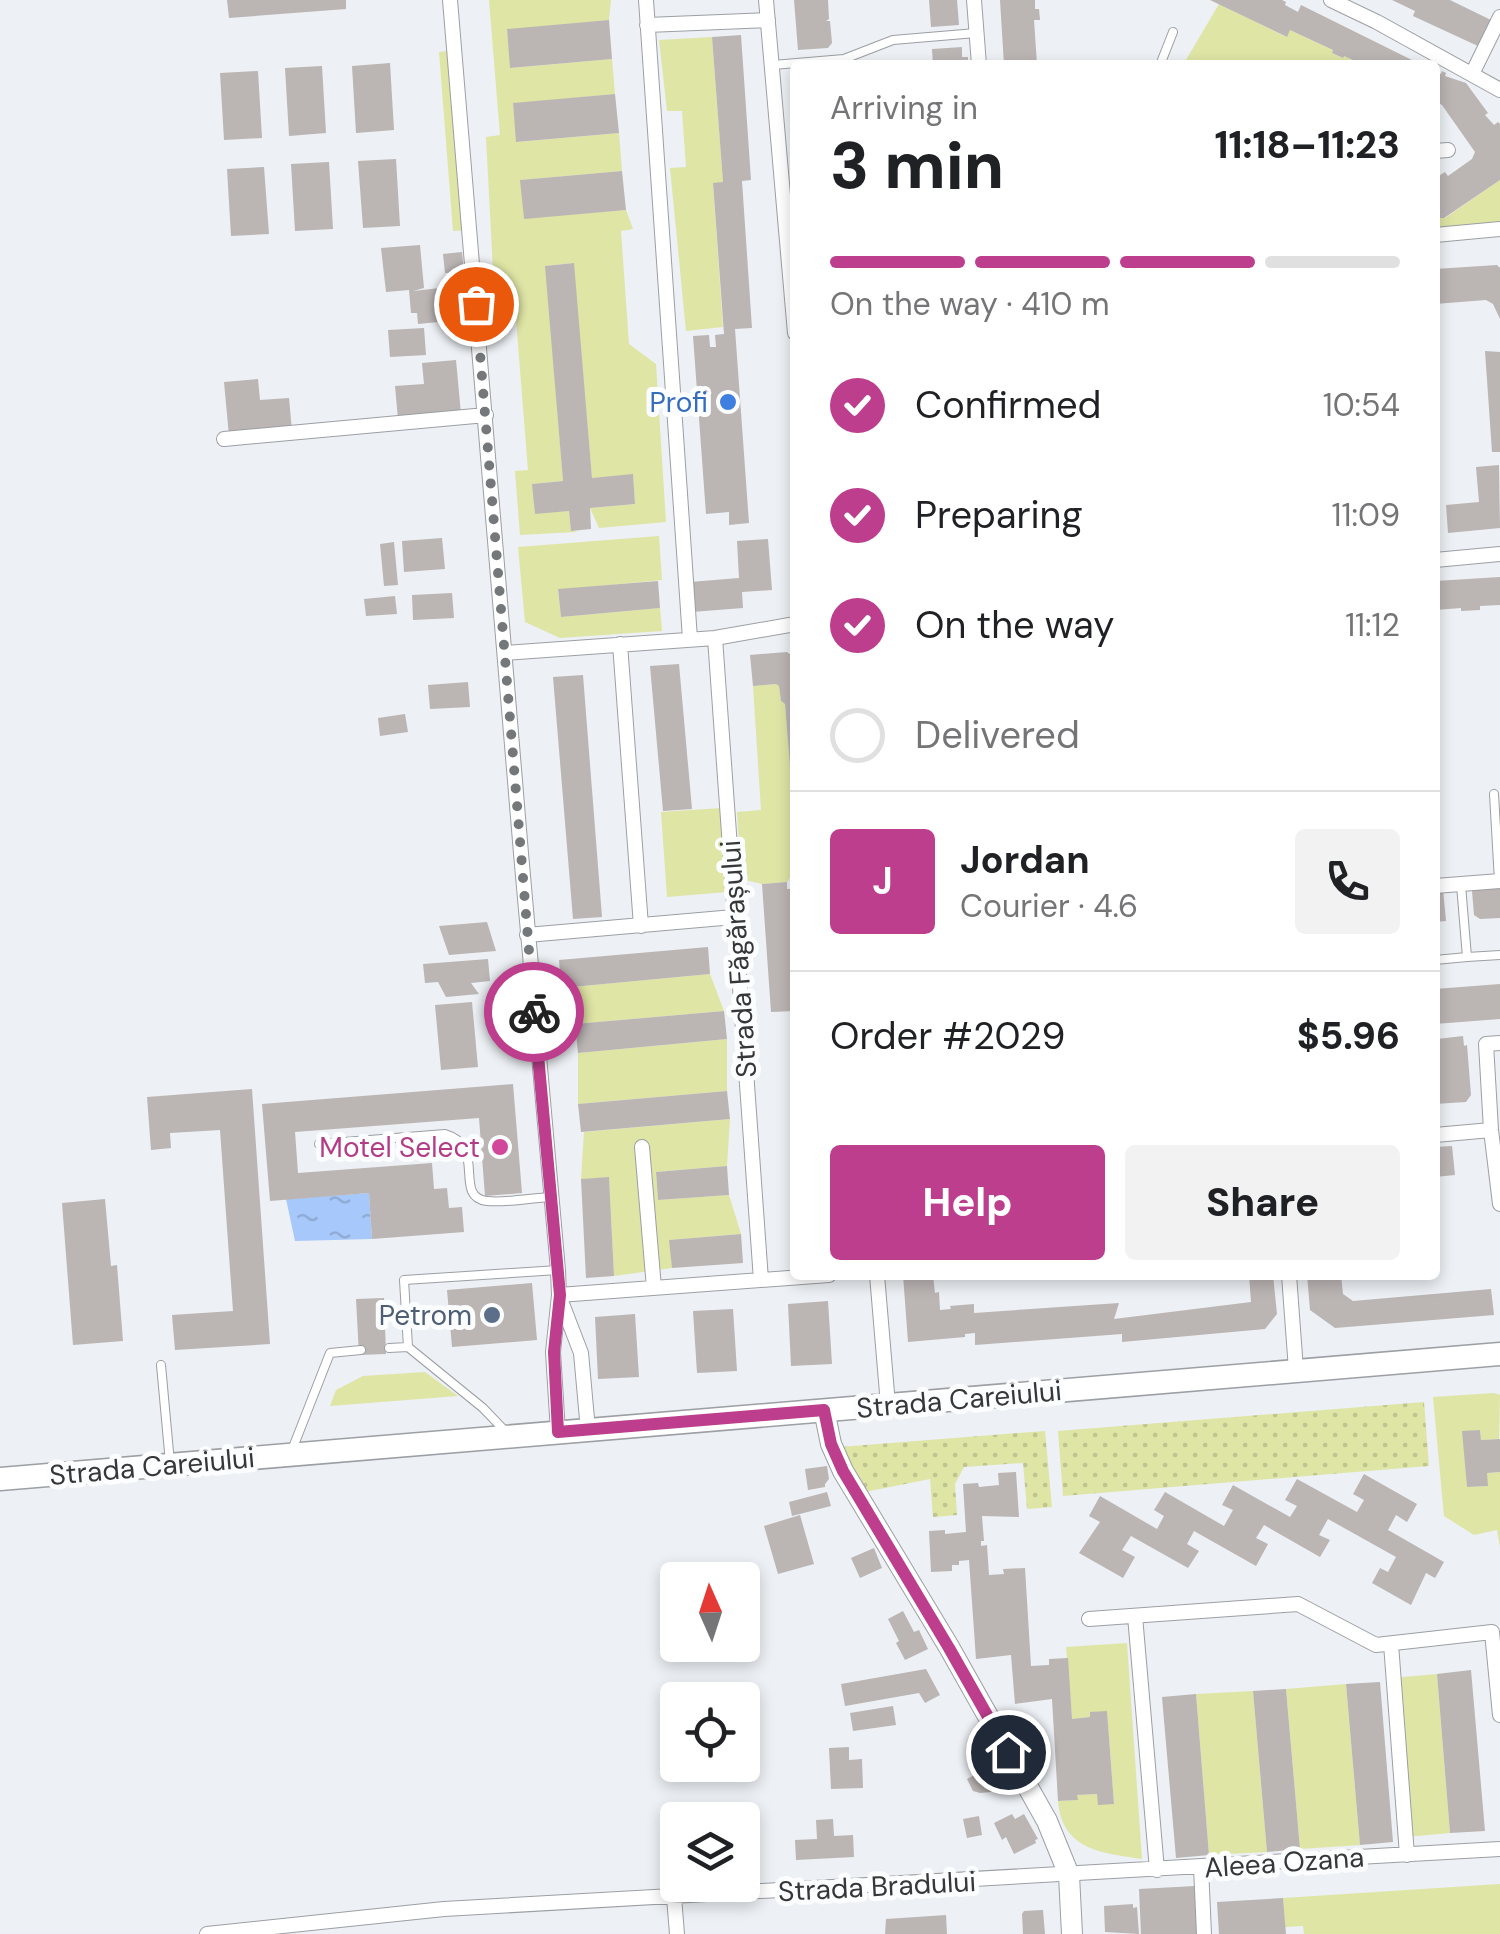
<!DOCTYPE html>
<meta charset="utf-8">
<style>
:root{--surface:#fff;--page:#f2f2f2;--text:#202124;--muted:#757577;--line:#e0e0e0;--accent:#bc3e8c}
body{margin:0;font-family:"DM Sans",sans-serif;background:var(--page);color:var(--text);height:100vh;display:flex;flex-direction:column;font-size:38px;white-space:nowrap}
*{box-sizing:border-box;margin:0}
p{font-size:32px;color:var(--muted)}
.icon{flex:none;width:55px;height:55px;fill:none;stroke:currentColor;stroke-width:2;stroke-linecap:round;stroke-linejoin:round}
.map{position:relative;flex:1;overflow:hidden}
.sheet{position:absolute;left:790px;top:60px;width:650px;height:1220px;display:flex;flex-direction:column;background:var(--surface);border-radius:10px;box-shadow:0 5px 15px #0003}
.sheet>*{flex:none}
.needle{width:65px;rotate:357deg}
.buttons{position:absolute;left:660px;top:1562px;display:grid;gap:20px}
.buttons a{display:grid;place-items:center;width:100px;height:100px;border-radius:10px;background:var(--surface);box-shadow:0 5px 15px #0003;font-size:50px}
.pin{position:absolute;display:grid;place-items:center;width:85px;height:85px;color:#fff;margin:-42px;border:5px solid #fff;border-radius:50%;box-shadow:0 2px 10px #0007}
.courier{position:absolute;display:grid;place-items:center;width:100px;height:100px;margin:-50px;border:8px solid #bc3e8c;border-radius:50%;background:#fff;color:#222;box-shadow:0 2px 12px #0007}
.head em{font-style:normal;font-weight:800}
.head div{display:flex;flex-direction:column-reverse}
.head{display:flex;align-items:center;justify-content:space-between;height:170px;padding:0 40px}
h1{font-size:65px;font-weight:800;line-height:75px}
.bar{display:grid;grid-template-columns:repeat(4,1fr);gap:15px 10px;align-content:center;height:120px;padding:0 40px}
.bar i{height:12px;border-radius:8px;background:var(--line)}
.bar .active{background:var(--accent)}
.bar p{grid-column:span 4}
.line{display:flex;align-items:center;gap:25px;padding:0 40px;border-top:2px solid var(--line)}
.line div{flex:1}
.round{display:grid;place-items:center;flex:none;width:105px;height:105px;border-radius:10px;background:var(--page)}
ol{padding:0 40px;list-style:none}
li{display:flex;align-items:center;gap:30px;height:110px}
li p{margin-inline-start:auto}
li .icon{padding:10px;border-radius:50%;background:var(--accent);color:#fff;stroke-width:4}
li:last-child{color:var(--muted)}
li i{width:55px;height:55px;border:5px solid var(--line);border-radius:50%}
.action{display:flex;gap:20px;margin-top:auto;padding:20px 40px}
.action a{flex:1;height:115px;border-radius:10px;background:var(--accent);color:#fff;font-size:40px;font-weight:800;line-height:115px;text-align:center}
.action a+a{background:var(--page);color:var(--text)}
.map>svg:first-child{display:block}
</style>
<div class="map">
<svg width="1500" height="1934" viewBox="0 0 1500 1934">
<defs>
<pattern id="park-dots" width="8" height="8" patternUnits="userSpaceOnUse" patternTransform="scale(2.5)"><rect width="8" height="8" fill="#dfe5a5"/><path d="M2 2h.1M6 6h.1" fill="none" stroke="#c0c58f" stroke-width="1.8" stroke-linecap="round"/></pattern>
<pattern id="water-ripples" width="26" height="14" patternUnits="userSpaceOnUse" patternTransform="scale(2.5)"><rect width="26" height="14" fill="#a7c8fa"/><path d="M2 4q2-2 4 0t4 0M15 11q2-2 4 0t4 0" fill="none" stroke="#90acd7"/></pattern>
</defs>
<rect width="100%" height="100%" fill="#edf0f4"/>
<path fill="#dfe5a5" d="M489,0H611L609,20L507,30L511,68L612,59L615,94L513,104L517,142L619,133L622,171L521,180L524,218L626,210L633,229L621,231L629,344L656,364L666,522L599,528L590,508L635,504L633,475L592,478L573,263L546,266L563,481L533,484L535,513L569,511L571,530L577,532L520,535L515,471L528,470L515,307L495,309L486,137L500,135Z
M1219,4L1286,37L1290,30L1333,50L1332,53L1342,58L1344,56L1362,64L1183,65Z
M712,37L723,182L713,184L723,327L686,331L670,168L686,167L682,111H667L659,40Z
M454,50L470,230L453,231L439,52Z
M1500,180V229L1435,235V218H1445Z
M659,536L662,580L558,590L561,617L660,608L662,631L560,638L525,622L518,547Z
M776,684L779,686L781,701L785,704L795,829V870L787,882L762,884L741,879L737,812L761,810L753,686Z
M721,808L727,892L667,897L661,812Z
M710,974L724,1011L575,1024L561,988Z
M727,1039V1091L578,1104V1053Z
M730,1119L727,1166L656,1172L658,1200L729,1195L741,1234L670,1240L672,1268L614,1276L609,1178L581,1179L584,1132Z
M425,1372L458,1396L330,1406L336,1390L363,1376Z
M1494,1393L1500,1395L1499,1439L1481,1440L1480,1430L1463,1432L1467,1487L1487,1486V1473L1500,1472V1547L1497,1530L1474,1535L1444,1516L1433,1397Z
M1127,1643L1142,1859C1102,1853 1062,1850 1058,1801L1077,1800V1795L1097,1794L1114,1803L1107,1712H1090V1717L1072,1719L1066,1647Z
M1437,1674L1450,1833L1406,1837L1392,1678Z
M1346,1684L1360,1845L1300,1849L1286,1689Z
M1253,1691L1267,1852L1209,1855L1196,1694Z
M1500,1884V1934H1304L1303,1926L1285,1927L1283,1898Z"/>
<path fill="url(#park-dots)" d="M1424,1402L1429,1466L1063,1496L1058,1431Z
M1045,1431L1052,1507L1027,1509L1023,1463L964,1467L955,1484L957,1515L933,1517L930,1479L865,1492L840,1447Z"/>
<path fill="url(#water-ripples)" d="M369,1193L372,1239L295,1241L286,1199Z"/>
<path fill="#bbb5b4" d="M227,0H346V9L229,18Z
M794,0H828L829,19L826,21H830L832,43L828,48L798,50Z
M929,0H957L959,25L931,27Z
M1000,0H1035V9H1039L1040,20H1034L1037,64L1004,65Z
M1210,0H1282L1286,2L1285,5L1298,12L1301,5L1422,65H1364L1344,56L1343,58L1332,53L1333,50L1290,30L1287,37Z
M1392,0H1450L1493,21L1480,47L1413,16L1415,11Z
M609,20L612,59L510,68L507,29Z
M741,35L751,180L742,181L752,328L735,329L749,523L729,525V512L706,514L693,336L709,335L710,347H716L715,335L724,334L713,183L723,182L712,37Z
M962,47V57H968V65H933L932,49Z
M390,63L394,130L356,133L352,66Z
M322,66L326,133L289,136L285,68Z
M258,71L262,138L224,140L220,73Z
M1435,71L1441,74L1442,71L1446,73L1445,76L1466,83L1488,113L1485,115L1494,125L1498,122L1500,124V180L1444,218H1435V185L1439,182L1437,177L1445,172L1448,176L1472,159L1475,152L1442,105L1435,101Z
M615,94L619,133L516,142L513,103Z
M396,159L400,226L363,228L358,161Z
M329,162L333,229L295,231L291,164Z
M264,167L269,234L231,236L227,169Z
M622,171L626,210L524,219L520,180Z
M420,245L424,288L413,291L449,287L451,308L438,310L439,322L418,324L417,313H411L409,290L386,292L381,248Z
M462,252L464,272L445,273L443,254Z
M574,263L592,478L633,474L635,504L590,508L591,529L571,531L569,511L535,514L532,484L563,481L545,266Z
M1497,265L1500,268V319L1493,304L1486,300L1435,304V269Z
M424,328L426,355L390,357L388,330Z
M1485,351L1500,352V452H1492Z
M456,360L461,414L398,419L395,386L424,384L422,363Z
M258,379L260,400L289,398L292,431L229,436L224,382Z
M1499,465L1500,528L1448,533L1446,505L1479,502L1476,467Z
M442,538L445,569L404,572L402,541Z
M768,539L772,590L742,592L743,608L692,612L690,582L739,578L737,541Z
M394,542L398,585L384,586L380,544Z
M1500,577V605L1480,606V610L1461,611V608L1435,610V581Z
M658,581L660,608L561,617L558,589Z
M452,593L454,618L413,620L412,595Z
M395,596L397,614L366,616L364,599Z
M787,652L795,658V793H792L785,704L781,701L779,686L776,684L753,686L750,655Z
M679,664L692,809L663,811L650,666Z
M583,675L602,917L573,919L553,677Z
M468,682L470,707L430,709L428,685Z
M405,714L408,732L380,736L378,718Z
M787,882V889H795V1011L771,1012L762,884Z
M1500,884V918L1480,919L1474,915L1472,891L1478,885Z
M1443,889L1446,921L1435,922V890Z
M487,922L496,951L449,955L439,926Z
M708,947L710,974L561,988L559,960Z
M488,959L490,981L471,983L479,994L446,997L438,982L425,983L423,964Z
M1500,984V1019L1435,1024V989Z
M472,1002L478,1067L441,1070L435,1005Z
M724,1011L727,1039L578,1053L575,1024Z
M1463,1036L1464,1046L1467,1045L1471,1095L1466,1102L1435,1104V1071H1439L1438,1062L1435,1060L1437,1039Z
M513,1084L522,1193L485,1196L479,1118L295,1132L298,1173L432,1163L434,1189L447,1188L449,1208L462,1207L464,1232L372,1239L369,1193L270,1201L262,1104Z
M252,1089L270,1344L175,1350L172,1315L233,1311L220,1130L170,1133L171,1148L151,1150L147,1097Z
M727,1091L730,1119L581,1132L578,1104Z
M1452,1146L1455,1175L1435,1177V1147Z
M727,1166L729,1195L658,1200L656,1172Z
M609,1177L614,1276L586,1278L581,1179Z
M105,1199L111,1266L117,1265L123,1341L73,1345L62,1203Z
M741,1234L743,1263L672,1268L669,1240Z
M903,1275H933L935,1293L939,1292L940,1310L951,1309L950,1306L974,1304V1313L1119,1303L1114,1319L1251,1302L1249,1275H1273L1277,1314L1265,1329L1122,1342V1334L975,1345V1333L965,1334V1337L908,1342Z
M1307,1275H1341L1343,1294L1353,1301L1491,1289L1494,1315L1335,1328L1310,1310Z
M532,1283L537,1340L452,1347L447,1290Z
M384,1298L386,1354L359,1355L356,1299Z
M828,1301L832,1364L791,1366L788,1304Z
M733,1309L737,1371L697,1373L693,1311Z
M635,1314L639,1377L598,1379L595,1317Z
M1480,1430L1481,1440L1500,1439V1472L1487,1473L1488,1486L1467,1487L1462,1431Z
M827,1466L829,1479L825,1484V1487L808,1490L805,1469Z
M1016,1472L1019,1517L982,1516L984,1541H981V1546L987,1545L989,1575L1004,1574L1003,1569L1025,1568L1031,1666L1049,1665V1659L1068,1658L1072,1719L1090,1717V1712L1107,1711L1114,1804L1098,1805L1097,1794L1077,1795L1078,1800L1058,1801L1052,1699L1015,1704L1011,1655L976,1659L969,1560L959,1561V1565H952V1571L931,1572L929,1531L945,1530V1534L966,1532L963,1484L978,1483L979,1487L999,1485L998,1473Z
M1364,1474L1417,1504L1407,1522L1396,1515L1388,1530L1444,1562L1435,1578L1426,1573L1411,1605L1372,1583L1380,1568L1388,1572L1396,1557L1328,1519L1319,1535L1330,1540L1320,1557L1264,1525L1256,1538L1268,1544L1256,1566L1194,1531L1187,1544L1199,1551L1188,1568L1131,1536L1122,1550L1135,1557L1123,1578L1079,1553L1100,1522L1089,1516L1100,1496L1157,1529L1164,1516L1154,1510L1165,1492L1224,1526L1233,1510L1222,1505L1233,1485L1290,1517L1297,1506L1285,1500L1297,1479L1357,1512L1364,1500L1353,1494Z
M827,1492L831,1506L792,1516L789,1502Z
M800,1515L814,1564L778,1574L764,1526Z
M874,1548L882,1568L860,1578L851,1558Z
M903,1611L914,1632L919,1630L928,1649L905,1660L896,1643L899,1641L888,1619Z
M926,1669L940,1695L925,1703L919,1693L845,1706L841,1684Z
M1471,1670L1485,1831L1450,1833L1437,1674Z
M1380,1682L1393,1842L1360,1845L1346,1684Z
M1286,1689L1300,1849L1267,1852L1253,1691Z
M1196,1694L1209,1855L1176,1858L1162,1697Z
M893,1706L896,1725L853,1731L850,1713Z
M849,1747V1760L862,1759L863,1788L831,1789L829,1748Z
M988,1748L1009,1786L999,1790L996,1785L991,1792L980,1793L973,1791L967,1779L978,1773L981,1768L974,1754Z
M1012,1814L1015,1819L1024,1814L1038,1839L1035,1840L1036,1843L1014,1854L1006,1837L1002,1840L994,1823Z
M979,1816L982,1835L967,1838L963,1819Z
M833,1819L834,1836L853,1835L854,1857L796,1860L795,1840L817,1839L816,1820Z
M1195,1886L1197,1934H1141L1139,1889Z
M1283,1898L1286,1934H1219L1217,1902Z
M1133,1904V1908L1137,1907L1139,1934L1105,1932L1104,1906Z
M1043,1910L1045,1934H1023L1022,1914L1024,1911Z
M946,1915L947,1934H885L886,1919Z"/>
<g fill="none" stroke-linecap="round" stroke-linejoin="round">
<g stroke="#9c9fa3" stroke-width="10">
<path id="lane" d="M773,65L844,59L893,40L976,33
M1160,65L1173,32
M1494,794L1499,881
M1461,885L1467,957L1500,955
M1435,960L1467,957
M319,1144L445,1134C488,1146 452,1197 487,1201C507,1203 531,1198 551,1197
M408,1347L404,1280L558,1270
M389,1348L408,1347L483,1408L507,1433
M161,1365L170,1463
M292,1450L330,1353L361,1350"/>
</g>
<g stroke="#9c9fa3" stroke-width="16">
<path id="street" d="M450,0C487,423 518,847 558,1270L559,1295L553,1352L558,1432
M646,0L690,639
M766,0L795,333
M974,0L979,65
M1331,0L1377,22L1500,90
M647,25L768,20
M1472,74L1500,17
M1435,151L1448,150
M1435,235L1500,229
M224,439L486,415
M1435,560L1500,554
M715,638L761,1280
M620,644L641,926
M505,653L715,638L795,624
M1435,886L1500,881
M527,935L734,917
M1500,1043L1486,1044L1491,1130L1500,1204
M1435,1135L1491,1130
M642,1147L654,1288
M877,1275L888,1405
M1289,1275L1296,1370
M559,1295L829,1275
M561,1301L581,1353L588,1430
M1135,1616L1157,1870
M1089,1619L1298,1604L1376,1645L1492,1632L1500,1715
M1391,1644L1407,1855
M1201,1867L1204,1934
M674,1897L677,1934
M207,1934L444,1909L1500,1849"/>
</g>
<g stroke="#9c9fa3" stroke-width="22">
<path id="secondary" d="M824,1410L831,1444L843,1471L949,1647L1047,1821L1069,1875L1072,1934"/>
</g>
<g stroke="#9c9fa3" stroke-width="25">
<path id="primary" d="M0,1479L1500,1354"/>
</g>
<use href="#lane" stroke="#fff" stroke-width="8"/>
<use href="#street" stroke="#fff" stroke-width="14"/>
<use href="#secondary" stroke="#fff" stroke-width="20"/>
<use href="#primary" stroke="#fff" stroke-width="22"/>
</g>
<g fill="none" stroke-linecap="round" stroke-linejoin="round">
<path stroke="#75787a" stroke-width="10" stroke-dasharray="0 18" d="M476,304L534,1012"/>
<path stroke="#bc3e8c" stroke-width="12" d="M534,1012L560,1295L554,1352L558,1432L824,1410L831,1444L843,1471L949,1648L1008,1752"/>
</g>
<circle fill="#3f7fe0" stroke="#fcfdff" stroke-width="4" cx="728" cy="402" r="10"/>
<circle fill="#d1479c" stroke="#fcfdff" stroke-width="4" cx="500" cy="1147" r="10"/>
<circle fill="#5c6f8a" stroke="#fcfdff" stroke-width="4" cx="492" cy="1315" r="10"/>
<g text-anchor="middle" stroke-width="10" stroke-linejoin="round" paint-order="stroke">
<g font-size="28" fill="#366cbe" stroke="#fcfdff" text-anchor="end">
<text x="708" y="412">Profi</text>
</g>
<g font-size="28" fill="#353738" stroke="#fcfdff">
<text transform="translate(738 959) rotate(-94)" y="10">Strada Făgărașului</text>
<text transform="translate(959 1399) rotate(-5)" y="10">Strada Careiului</text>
<text transform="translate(152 1466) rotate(-5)" y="10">Strada Careiului</text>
<text transform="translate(1284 1862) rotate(-4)" y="10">Aleea Ozana</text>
<text transform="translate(877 1886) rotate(-3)" y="10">Strada Bradului</text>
</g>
<g font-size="28" fill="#b23c85" stroke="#fcfdff" text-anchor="end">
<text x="480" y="1157">Motel Select</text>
</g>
<g font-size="28" fill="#4e5e75" stroke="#fcfdff" text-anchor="end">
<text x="472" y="1325">Petrom</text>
</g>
</g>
</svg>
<div class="buttons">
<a><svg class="needle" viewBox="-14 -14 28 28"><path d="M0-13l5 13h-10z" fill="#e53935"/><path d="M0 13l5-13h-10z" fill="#757577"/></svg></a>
<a><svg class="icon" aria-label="locate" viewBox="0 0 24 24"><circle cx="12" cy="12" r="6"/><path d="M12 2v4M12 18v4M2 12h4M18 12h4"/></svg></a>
<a><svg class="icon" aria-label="layers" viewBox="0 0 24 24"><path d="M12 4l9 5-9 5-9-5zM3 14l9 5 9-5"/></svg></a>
</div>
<div class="pin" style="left:476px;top:304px;background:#ea580c"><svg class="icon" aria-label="bag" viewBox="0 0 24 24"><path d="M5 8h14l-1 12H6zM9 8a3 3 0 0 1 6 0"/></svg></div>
<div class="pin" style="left:1008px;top:1752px;background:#1f2937"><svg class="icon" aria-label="home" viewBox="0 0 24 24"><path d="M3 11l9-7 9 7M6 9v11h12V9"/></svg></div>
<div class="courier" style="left:534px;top:1012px"><svg class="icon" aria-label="bike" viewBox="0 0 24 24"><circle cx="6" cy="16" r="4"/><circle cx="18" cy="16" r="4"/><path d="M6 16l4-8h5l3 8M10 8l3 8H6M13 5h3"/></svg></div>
<section class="sheet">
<div class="head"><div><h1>3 min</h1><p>Arriving in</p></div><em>11:18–11:23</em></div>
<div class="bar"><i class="active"></i><i class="active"></i><i class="active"></i><i></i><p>On the way · 410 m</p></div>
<ol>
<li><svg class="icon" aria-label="check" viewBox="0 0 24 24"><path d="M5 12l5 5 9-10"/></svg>Confirmed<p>10:54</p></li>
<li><svg class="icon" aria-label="check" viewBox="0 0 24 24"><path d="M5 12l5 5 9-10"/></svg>Preparing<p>11:09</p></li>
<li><svg class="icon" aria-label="check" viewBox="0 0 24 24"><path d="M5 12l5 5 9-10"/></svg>On the way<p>11:12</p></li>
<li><i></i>Delivered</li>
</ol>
<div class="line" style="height:180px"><b class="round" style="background:var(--accent);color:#fff">J</b><div><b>Jordan</b><p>Courier · 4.6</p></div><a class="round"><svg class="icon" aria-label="phone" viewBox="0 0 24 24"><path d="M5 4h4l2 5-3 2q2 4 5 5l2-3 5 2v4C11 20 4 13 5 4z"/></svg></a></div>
<div class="line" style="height:130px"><div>Order #2029</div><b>$5.96</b></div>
<div class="action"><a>Help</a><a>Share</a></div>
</section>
</div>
